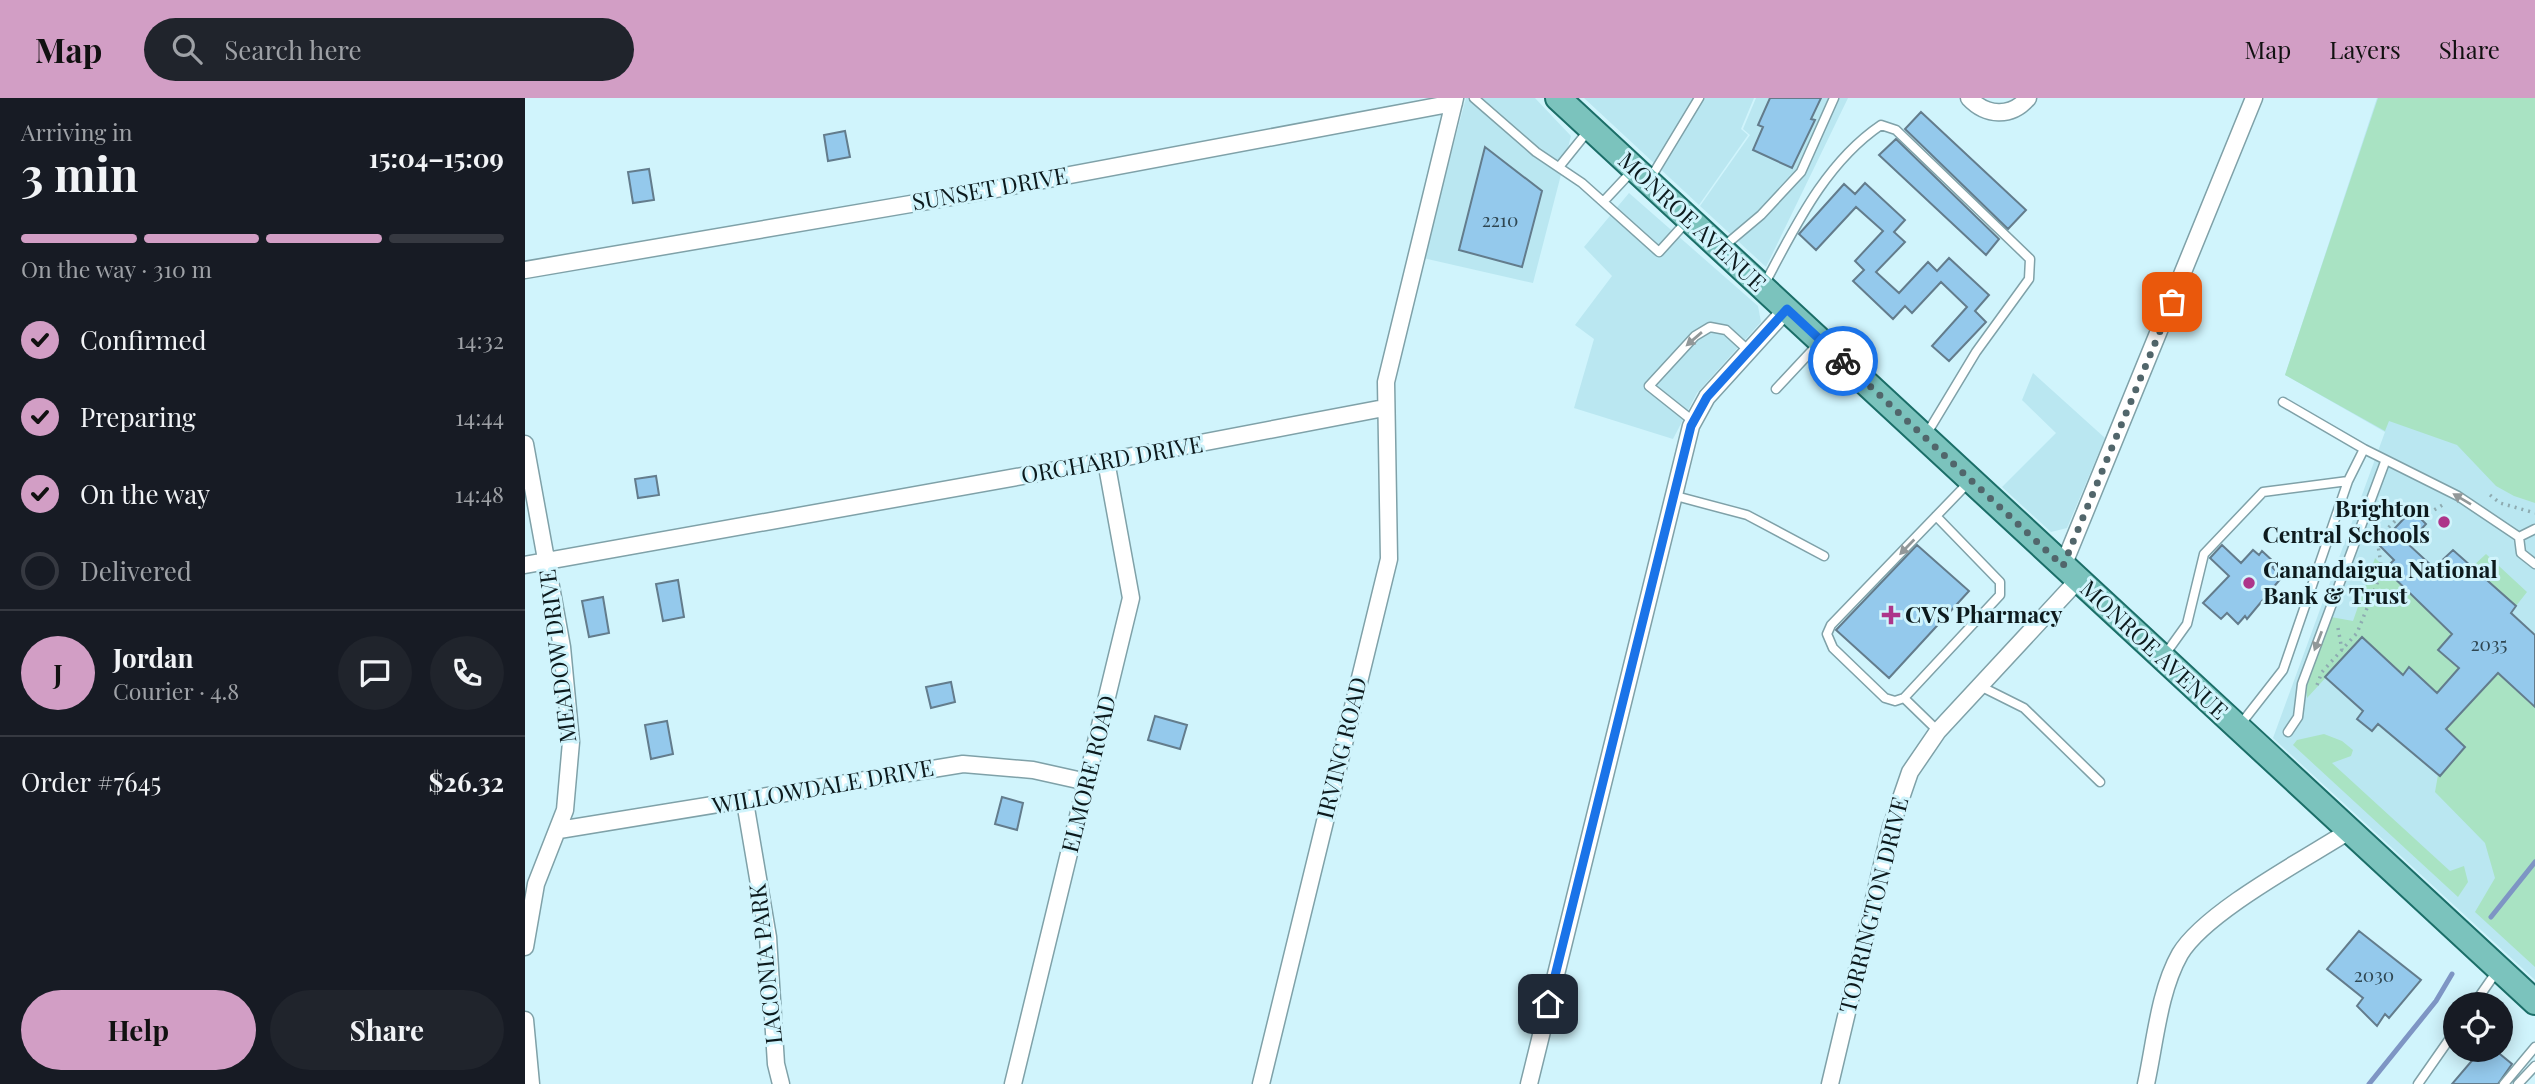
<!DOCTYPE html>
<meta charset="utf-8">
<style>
:root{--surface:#171b24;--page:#20242c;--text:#f1f3f6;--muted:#9ea1a6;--line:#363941;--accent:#d29ec5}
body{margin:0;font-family:"Playfair Display",serif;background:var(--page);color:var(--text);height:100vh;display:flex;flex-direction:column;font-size:26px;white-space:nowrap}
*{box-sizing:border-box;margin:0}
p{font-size:23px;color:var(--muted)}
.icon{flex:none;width:38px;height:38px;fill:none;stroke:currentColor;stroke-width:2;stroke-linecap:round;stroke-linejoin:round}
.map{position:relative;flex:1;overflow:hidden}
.drawer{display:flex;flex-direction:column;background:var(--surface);width:525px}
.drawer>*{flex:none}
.controls{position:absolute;left:1918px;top:894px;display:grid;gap:14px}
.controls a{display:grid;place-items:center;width:70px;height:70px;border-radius:50%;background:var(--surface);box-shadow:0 4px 18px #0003;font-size:35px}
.pin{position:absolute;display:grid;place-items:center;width:60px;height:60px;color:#fff;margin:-30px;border-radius:14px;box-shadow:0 4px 10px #0006}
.courier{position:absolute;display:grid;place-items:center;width:70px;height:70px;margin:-35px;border:5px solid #1a73e8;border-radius:50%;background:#fff;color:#222;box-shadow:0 2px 9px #0007}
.overview em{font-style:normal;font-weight:700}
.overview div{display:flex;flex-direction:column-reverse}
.overview{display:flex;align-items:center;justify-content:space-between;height:119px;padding:0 21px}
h1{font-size:46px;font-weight:700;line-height:52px}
.bar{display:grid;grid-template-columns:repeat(4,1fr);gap:10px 7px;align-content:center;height:84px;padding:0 21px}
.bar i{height:9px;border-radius:5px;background:var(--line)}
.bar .active{background:var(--accent)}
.bar p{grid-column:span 4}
.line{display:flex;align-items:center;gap:18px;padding:0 21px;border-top:2px solid var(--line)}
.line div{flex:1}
.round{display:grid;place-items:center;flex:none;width:74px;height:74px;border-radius:37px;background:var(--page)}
ol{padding:0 21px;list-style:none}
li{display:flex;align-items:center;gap:21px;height:77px}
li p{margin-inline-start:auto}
li .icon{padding:7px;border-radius:50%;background:var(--accent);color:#111;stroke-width:4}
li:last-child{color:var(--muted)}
li i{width:38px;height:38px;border:4px solid var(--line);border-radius:50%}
.cta{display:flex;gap:14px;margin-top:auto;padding:14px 21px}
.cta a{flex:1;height:80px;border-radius:42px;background:var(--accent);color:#111;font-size:28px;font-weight:700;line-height:80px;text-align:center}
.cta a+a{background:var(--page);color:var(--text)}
header{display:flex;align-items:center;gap:42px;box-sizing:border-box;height:98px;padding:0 35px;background:var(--accent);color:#111}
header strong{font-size:33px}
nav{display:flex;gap:38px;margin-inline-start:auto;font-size:24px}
.search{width:490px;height:63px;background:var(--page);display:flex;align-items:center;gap:18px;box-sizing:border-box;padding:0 24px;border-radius:38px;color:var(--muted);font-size:26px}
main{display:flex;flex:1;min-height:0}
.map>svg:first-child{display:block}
</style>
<header>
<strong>Map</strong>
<div class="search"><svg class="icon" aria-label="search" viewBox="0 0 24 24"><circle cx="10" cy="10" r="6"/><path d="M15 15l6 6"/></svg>Search here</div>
<nav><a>Map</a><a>Layers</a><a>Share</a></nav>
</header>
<main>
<section class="drawer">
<div class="overview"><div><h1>3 min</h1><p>Arriving in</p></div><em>15:04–15:09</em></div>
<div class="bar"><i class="active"></i><i class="active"></i><i class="active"></i><i></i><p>On the way · 310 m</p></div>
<ol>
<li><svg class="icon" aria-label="check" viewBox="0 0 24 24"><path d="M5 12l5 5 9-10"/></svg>Confirmed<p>14:32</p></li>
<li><svg class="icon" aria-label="check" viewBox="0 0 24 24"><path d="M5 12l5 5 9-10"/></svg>Preparing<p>14:44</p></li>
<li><svg class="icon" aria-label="check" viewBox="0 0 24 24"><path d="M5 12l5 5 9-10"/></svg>On the way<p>14:48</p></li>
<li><i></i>Delivered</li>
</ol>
<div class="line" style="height:126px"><b class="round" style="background:var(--accent);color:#111">J</b><div><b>Jordan</b><p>Courier · 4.8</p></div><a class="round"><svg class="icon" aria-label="chat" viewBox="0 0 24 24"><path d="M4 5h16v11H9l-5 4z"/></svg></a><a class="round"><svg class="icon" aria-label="phone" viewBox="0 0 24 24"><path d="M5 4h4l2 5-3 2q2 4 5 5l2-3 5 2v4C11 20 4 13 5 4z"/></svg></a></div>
<div class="line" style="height:91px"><div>Order #7645</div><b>$26.32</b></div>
<div class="cta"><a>Help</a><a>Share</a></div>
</section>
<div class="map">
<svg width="2010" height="986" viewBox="0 0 2010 986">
<rect width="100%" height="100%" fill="#d0f4fc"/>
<path fill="#bae7f1" d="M941,0H1010L1046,38L1008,185L898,160Z
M1059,0H1229L1216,31L1223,37L1174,107Z
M1231,0H1323L1241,169L1175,108L1225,37L1218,31Z
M1852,0H2010V882L1748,640L1860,334L1760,277Z
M1104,95L1233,208L1236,224L1172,295L1148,341L1049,310L1069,241L1050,227L1087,178L1059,149Z
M1508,275L1580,340L1542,430L1526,434L1477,389L1531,335L1497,302Z"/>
<path fill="#a9e3c3" d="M1853,0H2010V405L1989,398L1971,388L1932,347L1864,323L1860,333L1760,277Z
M1961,456L2002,494L1991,508L1947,469Z
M1850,460L1927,536L1913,552L1934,570L1906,602L1884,570L1878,577L1837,540L1782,600L1781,589L1806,519L1828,523Z
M1973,575L2010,609V869L1950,814L1970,780L1960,745L1910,694L1921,631Z
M1799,636L1817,643L1828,652L1826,658L1807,665L1925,773L1939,768L1943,784L1933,799L1768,647L1772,642Z"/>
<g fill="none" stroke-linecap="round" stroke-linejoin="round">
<path stroke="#7e95c4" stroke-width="5" d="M1966,819L2010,764
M1844,986L1911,903L1927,876"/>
</g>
<path fill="#94c9ec" stroke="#637c8c" stroke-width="2" d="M1245,0H1296L1286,21L1290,22L1267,70L1228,52L1238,29L1233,27Z
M1396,14L1501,112L1483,131L1380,31Z
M320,33L325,59L303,63L299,37Z
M1371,41L1474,141L1461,157L1354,57Z
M960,49L1017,93L997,169L934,152Z
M124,71L129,102L108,105L103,74Z
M1340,85L1380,122L1369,134L1380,144L1351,174L1374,195L1403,164L1412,173L1424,160L1464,197L1450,213L1461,224L1424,263L1407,248L1442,209L1416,184L1387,215L1380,208L1368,221L1328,183L1339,172L1330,163L1358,133L1331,109L1291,152L1274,136L1319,86L1330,96Z
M131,378L134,397L113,400L110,381Z
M1887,412L1901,426L1883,446L1909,470L1928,452L1991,508L1986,515L2010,537V609L1973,575L1921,631L1940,649L1915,678L1853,626L1847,633L1832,621L1838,613L1800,579L1837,539L1878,577L1884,569L1912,595L1934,570L1913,552L1927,536L1860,471L1869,462L1854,447Z
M1392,447L1444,493L1364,580L1311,532Z
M1697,447L1716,465L1728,452L1734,457L1737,453L1751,466L1747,469L1757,479L1722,521L1720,518L1713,526L1702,515L1696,521L1678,505L1704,478L1685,460Z
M153,482L159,519L138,523L131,486Z
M78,499L84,535L64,539L57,503Z
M426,584L430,604L406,610L401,589Z
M630,618L662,627L655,651L623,642Z
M142,623L148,656L126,661L120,627Z
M477,699L498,705L492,732L470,726Z
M1834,833L1896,882L1864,920L1860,916L1852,928L1832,908L1838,900L1802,871Z
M1956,952H1970L1987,966L1973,986H1927Z"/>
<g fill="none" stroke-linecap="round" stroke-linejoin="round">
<g stroke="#7fa1a8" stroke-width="11">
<path id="lane" d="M949,0L1011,54L1057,85L1134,154L1163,122
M1034,69L1063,33
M1125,81L1174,0
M1079,103L1108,72
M1198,149L1236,117L1276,74L1309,0
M1239,187C1270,129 1300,65 1356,27L1371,32L1505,161L1504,181L1451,254L1401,337
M1251,291L1294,245
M1758,304L1839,351
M1168,323L1124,288L1170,238L1185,229L1201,232L1224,253
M1147,397L1222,417L1299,458
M1411,418L1475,484V497L1379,600L1370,603L1360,600L1308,550L1302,536L1306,527L1444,384
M1994,439L2010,431
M1639,558L1662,526L1679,456L1738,394L1823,383L1839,351L1933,398L1994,439L1996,455L2010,466
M1455,588L1499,610L1575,684
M1379,600L1413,633
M1715,627L1758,572L1823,383
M1763,634L1773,619L1777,586L1860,364
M1949,906L1972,873
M1893,986L1930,933
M1979,986L2010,949
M1993,986L2010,968"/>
</g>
<g stroke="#7fa1a8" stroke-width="19">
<path id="street" d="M1444,0C1461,18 1486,20 1503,0
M0,172L444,96L929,5
M0,346L37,549L46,644L40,712L11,786L0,849
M0,467L581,363L859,310
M1538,468L1729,0
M220,704L243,839L251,966L256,986
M34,732L438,666L508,672L562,684
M0,922L6,986
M488,986L606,500L581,363
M736,986L864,461L861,284L930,0
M1004,986L1166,328L1182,299L1262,211
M1305,986L1366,729L1385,674L1413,633L1553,482
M1621,986C1630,945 1634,893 1655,856C1680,814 1780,761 1824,733"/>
</g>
<g stroke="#1b6e68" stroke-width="28">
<path id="primary" d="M1033,0L2010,904"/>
</g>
<path stroke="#8eabb1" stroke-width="3.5" stroke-dasharray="2 5" stroke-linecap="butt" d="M1965,397L1975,405L2010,415
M1813,530L1817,552
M1792,587L1797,574L1832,535L1857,473L1852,441L1884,409L1904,415L1919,406"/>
<use href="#lane" stroke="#fff" stroke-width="8"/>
<use href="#street" stroke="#fff" stroke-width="16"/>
<use href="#primary" stroke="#7bc3bd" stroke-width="24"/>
</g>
<defs><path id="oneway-solid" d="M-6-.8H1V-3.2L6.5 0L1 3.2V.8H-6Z" transform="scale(1.75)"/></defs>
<g fill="#929899">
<use href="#oneway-solid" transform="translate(1169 241) rotate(139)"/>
<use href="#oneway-solid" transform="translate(1937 401) rotate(-149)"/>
<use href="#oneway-solid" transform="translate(1382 449) rotate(134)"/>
<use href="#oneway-solid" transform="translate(1793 543) rotate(111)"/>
</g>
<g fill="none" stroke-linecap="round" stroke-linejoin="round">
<path stroke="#51666b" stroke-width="7" stroke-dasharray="0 12.6" d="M1318,263L1538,468L1647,204"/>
<path stroke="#1a73e8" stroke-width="9" d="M1023,906L1166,328L1182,299L1262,211L1318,263"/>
</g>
<g fill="#ad358a" stroke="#d0f4fc" stroke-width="2.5">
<circle cx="1919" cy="424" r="7"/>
<circle cx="1724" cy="485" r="7"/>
<path d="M1362.5 506.5h7v7h7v7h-7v7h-7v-7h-7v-7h7z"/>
</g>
<g text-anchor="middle" stroke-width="6" stroke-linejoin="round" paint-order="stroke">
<g font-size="19" fill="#2f4651">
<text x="975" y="129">2210</text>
<text x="1964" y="553">2035</text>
<text x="1849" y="884">2030</text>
</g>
<g font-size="23" fill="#0d1a1d" stroke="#d0f4fc">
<text transform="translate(465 91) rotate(-10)" y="8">SUNSET DRIVE</text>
<text transform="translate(1167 124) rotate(43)" y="8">MONROE AVENUE</text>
<text transform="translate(587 362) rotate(-10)" y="8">ORCHARD DRIVE</text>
<text transform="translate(1629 552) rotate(43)" y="8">MONROE AVENUE</text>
<text transform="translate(33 558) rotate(-97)" y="8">MEADOW DRIVE</text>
<text transform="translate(817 650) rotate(-76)" y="8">IRVING ROAD</text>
<text transform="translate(564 676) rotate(-76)" y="8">ELMORE ROAD</text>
<text transform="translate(298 689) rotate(-10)" y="8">WILLOWDALE DRIVE</text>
<text transform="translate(1349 807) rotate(-76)" y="8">TORRINGTON DRIVE</text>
<text transform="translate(241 866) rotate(-96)" y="8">LACONIA PARK</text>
</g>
<g font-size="23" font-weight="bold" fill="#0d1a1d" stroke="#d0f4fc" text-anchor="start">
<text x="1905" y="419" text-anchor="end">Brighton<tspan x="1905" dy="26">Central Schools</tspan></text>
<text x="1738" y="480">Canandaigua National<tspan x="1738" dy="26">Bank &amp; Trust</tspan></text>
<text x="1380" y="525">CVS Pharmacy</text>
</g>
</g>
</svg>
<div class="controls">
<a><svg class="icon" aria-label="locate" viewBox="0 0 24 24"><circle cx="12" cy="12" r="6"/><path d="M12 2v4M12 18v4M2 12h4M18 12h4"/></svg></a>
</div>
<div class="pin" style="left:1647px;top:204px;background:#ea580c"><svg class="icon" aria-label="bag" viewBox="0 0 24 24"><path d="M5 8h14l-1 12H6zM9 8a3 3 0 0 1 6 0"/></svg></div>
<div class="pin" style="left:1023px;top:906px;background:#1f2937"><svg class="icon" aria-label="home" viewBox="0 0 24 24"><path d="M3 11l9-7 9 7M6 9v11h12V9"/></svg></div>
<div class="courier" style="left:1318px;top:263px"><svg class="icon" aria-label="bike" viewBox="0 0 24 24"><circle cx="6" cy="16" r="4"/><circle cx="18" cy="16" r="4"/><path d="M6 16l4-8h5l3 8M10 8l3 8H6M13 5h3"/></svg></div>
</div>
</main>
